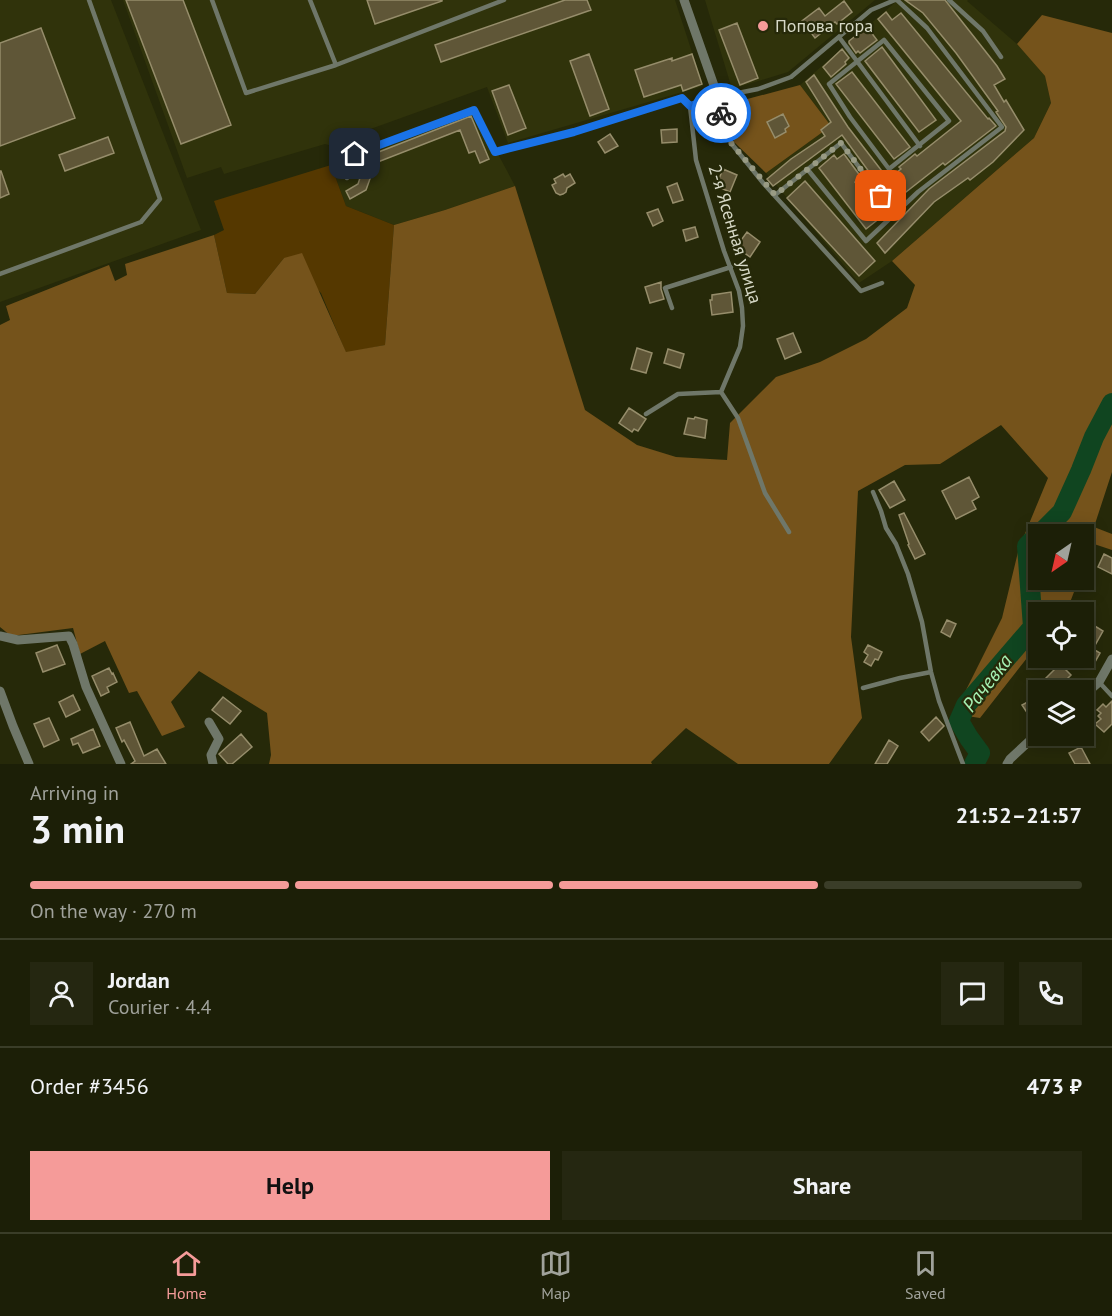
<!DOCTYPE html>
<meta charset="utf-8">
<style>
:root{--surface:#1c1f07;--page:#252711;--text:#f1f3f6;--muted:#a0a29b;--line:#3a3d28;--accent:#f59b99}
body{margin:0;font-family:"PT Sans",sans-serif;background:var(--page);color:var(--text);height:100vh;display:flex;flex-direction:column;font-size:22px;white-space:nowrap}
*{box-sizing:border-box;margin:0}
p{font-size:20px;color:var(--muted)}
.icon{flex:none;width:33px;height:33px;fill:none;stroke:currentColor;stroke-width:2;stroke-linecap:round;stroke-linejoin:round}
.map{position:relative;height:764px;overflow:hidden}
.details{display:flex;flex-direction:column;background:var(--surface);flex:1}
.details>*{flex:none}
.needle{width:39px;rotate:214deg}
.tools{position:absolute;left:1028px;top:524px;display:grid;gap:12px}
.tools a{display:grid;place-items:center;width:66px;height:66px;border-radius:0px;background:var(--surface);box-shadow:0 3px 15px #0003,0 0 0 2px var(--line);font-size:30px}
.pin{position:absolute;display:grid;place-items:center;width:51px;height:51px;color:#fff;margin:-26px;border-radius:12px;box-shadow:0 3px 9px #0006}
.courier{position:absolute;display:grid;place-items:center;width:60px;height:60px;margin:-30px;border:4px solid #1a73e8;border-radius:50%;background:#fff;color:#222;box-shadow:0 2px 8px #0007}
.summary em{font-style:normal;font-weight:800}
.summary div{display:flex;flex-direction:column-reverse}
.summary{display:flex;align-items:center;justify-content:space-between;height:102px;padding:0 30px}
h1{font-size:39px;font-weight:800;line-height:45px}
.bar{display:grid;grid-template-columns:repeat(4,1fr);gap:9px 6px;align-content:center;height:72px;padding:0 30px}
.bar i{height:8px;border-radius:4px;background:var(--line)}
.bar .current{background:var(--accent)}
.bar p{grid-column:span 4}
.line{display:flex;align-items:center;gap:15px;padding:0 30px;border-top:2px solid var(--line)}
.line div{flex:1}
.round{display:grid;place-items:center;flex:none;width:63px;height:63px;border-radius:0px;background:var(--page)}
.action{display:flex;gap:12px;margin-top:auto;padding:12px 30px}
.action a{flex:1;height:69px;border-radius:0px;background:var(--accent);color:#111;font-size:24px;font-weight:800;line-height:69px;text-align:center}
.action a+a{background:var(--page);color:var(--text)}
.menu{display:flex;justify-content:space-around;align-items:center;height:84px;border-top:2px solid var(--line);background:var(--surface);font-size:16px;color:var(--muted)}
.menu a{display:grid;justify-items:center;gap:3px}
.menu .current{color:var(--accent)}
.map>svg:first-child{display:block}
</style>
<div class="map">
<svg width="1112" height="764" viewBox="0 0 1112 764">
<rect width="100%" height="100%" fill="#262909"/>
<path fill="#30330b" d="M0,0H111L201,230L0,302Z
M123,0H675L703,86L508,143L487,87L340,140L337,144L332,146L325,144L224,174L221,167L187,178Z
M705,0H875L788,72L732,89Z
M898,0H968L967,1L1017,44L1045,76L1051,103L1034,138L892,261L859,283L766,173L831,126L800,85Z
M474,109L515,186L445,210L394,225L346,206L331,165Z"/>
<path fill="#553800" d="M331,165L346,206L394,225L385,345L346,353L321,293L284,258L255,294L227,293L214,235L224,230L214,201Z"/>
<path fill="#75531b" d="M1042,15L1112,33V472L1094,527L1112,534V550L1094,544L1083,570V534H1038V579H1079L1069,605L1063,612H1038V644L980,718L954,714L1002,618L1019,548L1048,478L1001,425L940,464L905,465L858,491L851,637L862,718L829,764H738L686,728L651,762L652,764H269L271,755L267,713L199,671L171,702L185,727L162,736L137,691L129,693L105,641L80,654L73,628L11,636L0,627V325L10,320L6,306L109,265L115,281L127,275L125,264L214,235L227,293L255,294L284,258L302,253L346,352L385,345L394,225L445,210L515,186L585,410L637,445L676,457L727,460L730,423L776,377L820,362L866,339L907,308L915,285L892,261L1034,138L1051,103L1045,76L1017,44Z
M800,85L831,126L766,173L734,142L725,105Z"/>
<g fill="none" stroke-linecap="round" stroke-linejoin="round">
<path stroke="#104520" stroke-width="20" d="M1040,534L1062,512L1081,470L1094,437L1112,403
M974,764L980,753L969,738L959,721L966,705L1033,627L1027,546L1038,535"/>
</g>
<path fill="#5f5637" stroke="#968d6b" stroke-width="1.5" d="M126,0H183L231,125L181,144Z
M367,0H442V1L375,24Z
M565,0H587L591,10L441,62L435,45Z
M905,0H945L997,66L1005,79L994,85L1004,102L1006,100L1024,130L993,162L970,180L968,178L934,202L885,253L877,243L929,189L1005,131L1006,127L996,112L998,111L956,53L923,13Z
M844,1L852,12L837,24L835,22L815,38L802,21L819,8L825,16Z
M886,12L892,20L901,13L988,119L989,118L996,126L945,165L943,163L892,203L842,135L773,186L767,179L791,159L825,136L821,130L831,122L806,82L814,75L848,127L888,179L901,169L899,167L915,154L917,156L961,121L878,19Z
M737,23L758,78L740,85L719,30Z
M867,27L877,40L860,53L858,51L856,53L849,43V41Z
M41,28L75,118L0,146V43Z
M882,47L936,120L919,132L865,61Z
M842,49L849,58L845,62L846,64L831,77L823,67Z
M589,54L609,109L590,116L570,61Z
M692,54L702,84L683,91L681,85L644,97L635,70L672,58V61Z
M852,72L910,147L894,159L836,84Z
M509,85L526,128L508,135L492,91Z
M783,114L789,126L785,129L786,132L775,138L767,122Z
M471,116L489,159L480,163L475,151L469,153L460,130L370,165L371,176L366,190L350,199L346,191L358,184L361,175V169L358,160Z
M677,129V142L662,143L661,130Z
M610,134L618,146L605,153L598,142Z
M108,137L114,153L65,171L59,155Z
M844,154L861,177L855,182L867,198L873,194L885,209L882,211L885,214L866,229L819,168L834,155L837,159Z
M723,169L737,175L730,192L716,186Z
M0,171H1L9,194L0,198Z
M563,174L565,177L570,174L575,183L567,188L566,192L563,194L560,195L556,193L552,185L556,183L554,179Z
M805,181L875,261L859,276L787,198Z
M677,183L683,200L673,203L667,187Z
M658,209L663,221L653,226L647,213Z
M695,227L698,237L686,241L683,230Z
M747,232L760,242L750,257L736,247Z
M661,282V289L664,299L650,303L645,287Z
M731,292L733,312L712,315L710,300H712V295Z
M793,333L801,352L785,359L777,339Z
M637,348L652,353L646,373L631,369Z
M668,349L684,354L680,368L664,363Z
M629,408L646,419L638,431L634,429L632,432L619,423Z
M695,417L707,420L705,438L684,434L688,418L694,419Z
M969,477L979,497L972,501L976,509L956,519L942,491Z
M894,481L905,500L890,508L879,490Z
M904,513L925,554L915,559L908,545L909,544L899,515Z
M1104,554L1112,558V574L1098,567Z
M947,620L956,624L950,637L941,632Z
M1090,623L1103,631L1093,649L1100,653L1095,662L1084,656L1089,647L1083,644V635Z
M57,645L65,664L43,672L36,653Z
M868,645L882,652L878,660L875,659L871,666L864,662L868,655L864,652Z
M1060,664L1071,675L1056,690L1045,679Z
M109,668L112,674L113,673L117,682L107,687L109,692L101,696L92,676Z
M73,695L80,710L66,717L59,702Z
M223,697L241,711L230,724L212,710Z
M1033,699L1038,709L1028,714L1022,705Z
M1112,701V724L1104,732L1095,724L1101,719L1098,716L1101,713L1097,710L1103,704L1106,707Z
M936,717L944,726L929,741L921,732Z
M49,718L59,740L44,747L34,724Z
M130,722L144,756L157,749L166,764H131L135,761L124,740L122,742L116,728Z
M93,729L100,746L83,753L78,743L73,745L71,739Z
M241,734L252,747L232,764H228L219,754Z
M889,740L898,746L887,764H875Z
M1081,747L1090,764H1075L1069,753Z"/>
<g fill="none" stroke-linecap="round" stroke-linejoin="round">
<path stroke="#6f7769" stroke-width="4.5" d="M212,0L246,93L336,65L504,0
M310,0L336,65
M949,0L983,31L1001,57
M839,37L920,146
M884,40L949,121L889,169L850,117L829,84Z
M718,97L721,118L731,143L764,184L861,291L882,283
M690,106L696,160L724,251L739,291L742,308L743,326L740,347L721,392
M690,106L718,97L758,89L791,77L871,10L895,0
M808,170L866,241L918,192L1002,127L927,28L897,0
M347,178L355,154L474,110L495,152L574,132L682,98L690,106
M775,195L841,143L894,214
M0,274L141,222L160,199L89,0
M672,308L665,288L731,267
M646,414L678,394L721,392L738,418L765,493L789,532
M873,492L881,511L886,528L896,544L908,574L922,622L931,672L939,701L963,764
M1099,682L1112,696
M863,688L900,678L931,672"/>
<path stroke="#6f7769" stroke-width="9" d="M684,0L718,97
M0,636L18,640L69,636L73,644L86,687L121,764
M0,691L13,726L29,764
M1083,696L1099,682L1112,659
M209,722L219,739L211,755L213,764
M1007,764L1010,759L1038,733"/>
</g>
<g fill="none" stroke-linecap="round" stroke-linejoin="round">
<path stroke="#999b84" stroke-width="6" stroke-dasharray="0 10.8" d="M721,113L731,143L775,195L841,143L881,196"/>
<path stroke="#1a73e8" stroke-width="8" d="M355,154L474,110L495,152L574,132L682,98L690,106L718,97L721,113"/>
</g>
<circle fill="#f59b99" stroke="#262909" stroke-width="2" cx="763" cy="26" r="6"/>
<g text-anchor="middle" stroke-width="4.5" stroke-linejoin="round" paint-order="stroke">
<g font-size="18" fill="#d7d9c7" stroke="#262909" text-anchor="start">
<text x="775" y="32">Попова гора</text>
</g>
<g font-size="18" fill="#d7d9c7" stroke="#262909">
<text transform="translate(735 234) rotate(73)" y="6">2-я Ясенная улица</text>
</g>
<g font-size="20" font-style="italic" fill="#a5f1b3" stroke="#262909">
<text transform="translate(987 683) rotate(-52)" y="7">Рачевка</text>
</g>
</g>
</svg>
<div class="tools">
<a><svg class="needle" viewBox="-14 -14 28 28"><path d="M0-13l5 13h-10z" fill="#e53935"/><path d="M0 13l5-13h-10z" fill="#a0a29b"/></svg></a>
<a><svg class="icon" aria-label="locate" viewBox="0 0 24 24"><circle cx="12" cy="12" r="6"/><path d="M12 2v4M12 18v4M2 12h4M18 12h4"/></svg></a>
<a><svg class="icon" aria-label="layers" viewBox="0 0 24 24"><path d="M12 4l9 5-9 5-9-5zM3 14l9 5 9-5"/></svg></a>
</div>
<div class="pin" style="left:881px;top:196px;background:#ea580c"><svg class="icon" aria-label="bag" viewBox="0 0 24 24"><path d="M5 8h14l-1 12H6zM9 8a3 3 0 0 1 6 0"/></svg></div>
<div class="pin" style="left:355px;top:154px;background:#1f2937"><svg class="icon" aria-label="home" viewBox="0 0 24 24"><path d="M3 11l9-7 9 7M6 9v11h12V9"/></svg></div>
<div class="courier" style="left:721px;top:113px"><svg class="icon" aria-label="bike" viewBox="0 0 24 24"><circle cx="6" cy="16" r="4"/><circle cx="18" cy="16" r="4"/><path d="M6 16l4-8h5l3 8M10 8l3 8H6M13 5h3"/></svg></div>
</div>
<section class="details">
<div class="summary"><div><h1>3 min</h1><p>Arriving in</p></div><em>21:52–21:57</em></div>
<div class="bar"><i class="current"></i><i class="current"></i><i class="current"></i><i></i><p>On the way · 270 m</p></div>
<div class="line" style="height:108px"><a class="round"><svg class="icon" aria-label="person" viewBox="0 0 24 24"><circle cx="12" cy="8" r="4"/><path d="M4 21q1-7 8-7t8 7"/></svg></a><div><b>Jordan</b><p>Courier · 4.4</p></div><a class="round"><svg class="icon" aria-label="chat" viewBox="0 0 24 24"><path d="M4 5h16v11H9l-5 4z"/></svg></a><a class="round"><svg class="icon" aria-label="phone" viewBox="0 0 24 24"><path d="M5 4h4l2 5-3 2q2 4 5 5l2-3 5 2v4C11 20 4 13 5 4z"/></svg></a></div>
<div class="line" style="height:78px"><div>Order #3456</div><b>473 ₽</b></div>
<div class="action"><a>Help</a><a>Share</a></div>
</section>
<nav class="menu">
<a class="current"><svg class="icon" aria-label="home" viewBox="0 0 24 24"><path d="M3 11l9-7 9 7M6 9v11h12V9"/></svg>Home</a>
<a><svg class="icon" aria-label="map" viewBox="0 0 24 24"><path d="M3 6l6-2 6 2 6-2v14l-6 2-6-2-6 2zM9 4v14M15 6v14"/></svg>Map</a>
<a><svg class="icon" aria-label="saved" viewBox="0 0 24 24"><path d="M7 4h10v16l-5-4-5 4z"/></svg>Saved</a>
</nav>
